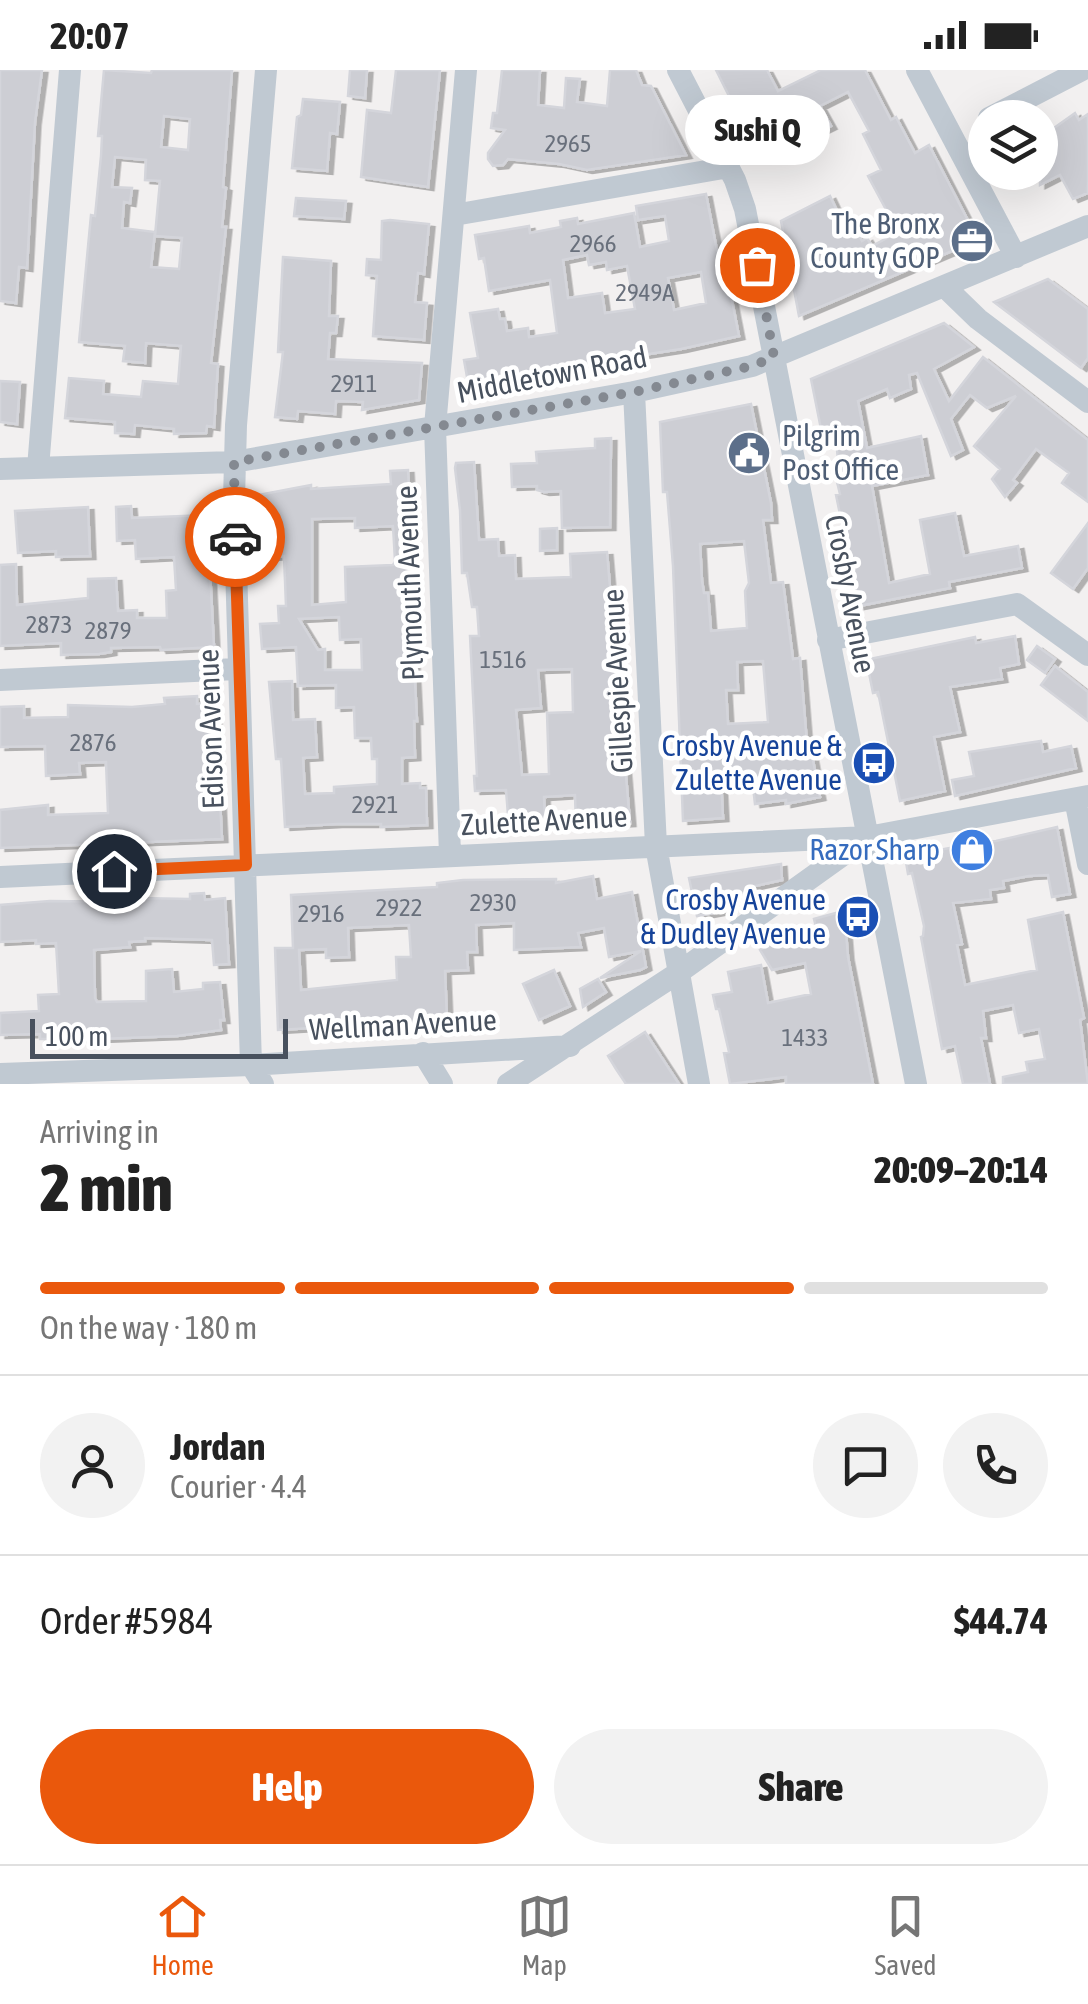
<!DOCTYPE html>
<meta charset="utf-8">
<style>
:root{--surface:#fff;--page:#f2f2f2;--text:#222;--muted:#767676;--line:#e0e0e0;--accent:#ea580c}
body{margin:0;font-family:"Asap Condensed",sans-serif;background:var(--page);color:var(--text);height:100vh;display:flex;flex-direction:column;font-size:38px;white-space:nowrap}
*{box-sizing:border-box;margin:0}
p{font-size:32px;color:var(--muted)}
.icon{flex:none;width:55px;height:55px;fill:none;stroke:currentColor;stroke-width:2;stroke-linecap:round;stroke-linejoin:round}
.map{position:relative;height:1014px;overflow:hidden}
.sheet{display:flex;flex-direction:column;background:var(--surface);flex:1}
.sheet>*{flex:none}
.controls{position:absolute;left:968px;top:30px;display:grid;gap:20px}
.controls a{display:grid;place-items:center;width:90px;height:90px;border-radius:50%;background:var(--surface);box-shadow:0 10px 40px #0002;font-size:50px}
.scale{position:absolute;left:30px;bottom:25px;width:258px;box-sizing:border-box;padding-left:10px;border:5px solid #48515e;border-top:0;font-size:28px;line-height:35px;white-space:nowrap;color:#48515e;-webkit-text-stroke:8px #fff;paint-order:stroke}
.pin{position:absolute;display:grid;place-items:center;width:85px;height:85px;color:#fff;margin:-42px;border:5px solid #fff;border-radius:50%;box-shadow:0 2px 10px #0007}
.courier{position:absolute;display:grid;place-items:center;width:100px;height:100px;margin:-50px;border:8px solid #ea580c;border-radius:50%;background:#fff;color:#222;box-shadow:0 2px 12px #0007}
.bubble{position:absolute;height:70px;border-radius:35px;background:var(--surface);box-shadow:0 10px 40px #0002;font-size:32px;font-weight:800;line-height:70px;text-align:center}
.headline em{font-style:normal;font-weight:800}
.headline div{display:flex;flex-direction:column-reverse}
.headline{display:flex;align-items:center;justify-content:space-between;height:170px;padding:0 40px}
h1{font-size:65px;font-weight:800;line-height:75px}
.bar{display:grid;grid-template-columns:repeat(4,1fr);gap:15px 10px;align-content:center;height:120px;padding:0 40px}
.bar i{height:12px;border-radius:8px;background:var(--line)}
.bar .on{background:var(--accent)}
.bar p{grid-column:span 4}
.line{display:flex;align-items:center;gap:25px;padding:0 40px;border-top:2px solid var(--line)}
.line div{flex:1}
.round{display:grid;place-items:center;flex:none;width:105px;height:105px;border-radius:52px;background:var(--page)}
.cta{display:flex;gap:20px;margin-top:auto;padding:20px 40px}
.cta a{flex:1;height:115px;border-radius:60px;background:var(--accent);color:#fff;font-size:40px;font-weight:800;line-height:115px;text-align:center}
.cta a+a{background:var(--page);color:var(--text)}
.status{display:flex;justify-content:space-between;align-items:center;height:70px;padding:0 50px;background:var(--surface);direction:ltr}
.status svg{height:28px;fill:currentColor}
.tab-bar{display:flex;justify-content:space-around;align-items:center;height:140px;border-top:2px solid var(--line);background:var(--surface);font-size:28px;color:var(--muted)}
.tab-bar a{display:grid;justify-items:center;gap:5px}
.tab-bar .on{color:var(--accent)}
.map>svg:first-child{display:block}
</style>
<div class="status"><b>20:07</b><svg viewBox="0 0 49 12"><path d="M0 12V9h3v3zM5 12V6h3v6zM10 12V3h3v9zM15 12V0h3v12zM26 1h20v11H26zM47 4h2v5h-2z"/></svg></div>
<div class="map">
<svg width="1088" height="1014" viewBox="0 0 1088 1014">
<defs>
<filter id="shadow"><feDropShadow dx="5.5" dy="3" stdDeviation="0" flood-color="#0004"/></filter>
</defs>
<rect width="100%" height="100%" fill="#f2f0f0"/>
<path fill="#cdced4" stroke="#d4d5db" stroke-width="2.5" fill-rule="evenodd" filter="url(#shadow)" d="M0,0H42L35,52L27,198L19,197L16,233L0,231Z
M104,0L151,3L152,0H232L223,117L226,118L222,157H226L211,293L218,294L214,357L207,356L206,363L174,364V359L135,355L134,364L115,363V352L65,348L69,308L104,311L103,324L141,327L143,311L178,314L181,276L146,273L145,293L123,291L125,276L79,272L91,145L95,146L101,86L102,66H98ZM164,46L190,49L188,80L161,77ZM115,87L146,90L145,110L160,111L155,166L182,168L179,199L151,197L155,162L122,158L124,132L130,133L132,118L112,117Z
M350,0H367L365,28L348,26Z
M396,0H440L428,117L361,107L367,40L391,43Z
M502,0H540L538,35L564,38L566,8L580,9L577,32L607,36L610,0H636L642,15L651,16L686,85L587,100L559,94L508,89L503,95L493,96L488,89V83L505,60L491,58L493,43H497Z
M716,0H767L778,21L821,0H865L891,50L896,47L915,83L929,75L978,170L799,246L781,151L830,126L841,149L848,145L862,171L867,168L872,176L898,162L868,106L881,100L863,64L869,61L848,22L820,36L831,56L766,88L747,52L743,54Z
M303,29L340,32L337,64L330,63L327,101L292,98L297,47L301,45Z
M1075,43L1079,50L1088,44V123L1073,129L1060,105L1040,115V68Z
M706,124L721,201L726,200L739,266L681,279L540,301L524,304V308L469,318L464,290L478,288L470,243L498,239L500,249H505L507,261L528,258L529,267L557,263L550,210L489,221L484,188L479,189L475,165L529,156L530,163L561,157L560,151L577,148L578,154L634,143L640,177L669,171L665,146L638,150L636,136ZM587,185L589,195L606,192L607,200L627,196L635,239L605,243L602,223L568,228L563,190ZM701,202L706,233L674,240L668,208Z
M296,128L346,131L344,149L294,146Z
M390,150L429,154L424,204L418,203L415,232L427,233L424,270L373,266L377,206L366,205L367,189L381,190L382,151Z
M283,187L331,191L329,246H338L336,263H330L328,289L422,293L419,330L362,340L363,332L336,331L335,344L298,341L297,349L275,347L283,282H278Z
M1048,209L1088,239V288L1081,298L994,232Z
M944,253L974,277L934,299L949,331L983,287L1088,370V432L1062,413L1069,403L1036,379L1013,410L1017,413L1005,427L992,409L1000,399L974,376L1016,326L987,338L970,325L951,349L963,380L951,386L917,303L909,305L911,319L890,328L887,319L858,331L867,378L921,366L928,405L872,416L889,513L930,504L920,450L955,443L964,486L1018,476L1022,498L949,512L950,518L859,536L836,425L840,424L836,408L840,407L836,371L824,374L811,309Z
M0,311L20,312L17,354L0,352Z
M751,334L771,433L772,450H763L771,513L783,512L793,589L800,588L808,686L812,685L820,727L786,734V730L755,734L752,708L721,709L723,748L683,751L673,496L667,422H663L660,352ZM744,471L749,513L745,521L747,558L711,561L708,523H704L702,511L700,474ZM763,591L768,652L728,654L726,620H738L737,592Z
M611,368L610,457L562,458L561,421L544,422L537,420V416L512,417L511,394L537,393L536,382L595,378V369Z
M474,392L479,470L498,469L499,486L515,485L516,509L571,507L570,484L607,482L630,753L576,756L575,725L544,727L545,747L523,748V744L508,745L506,720L475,721L474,706H477L470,566H479L477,537H472L467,503H462L460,440L455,398L456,393ZM572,599L573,642L547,643L549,704L522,705L516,640L541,638L538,600Z
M408,400L411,456H407L417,651H414L415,687L402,688V714L420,713V718H426L427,755L381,757V754H337L285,757L281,689H276L269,612L292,611L293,650L315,649L317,687L303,688L305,724L334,723V717L377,714V689H372L371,668H355L354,637L336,638V615L298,616L296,577L262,579L260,554L279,553L278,536H286L284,486L257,488L256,471H259L253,426L311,415V419L391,414L390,401ZM355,448V458L393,456L395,491L393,495L345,497L346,532L312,535V449ZM339,547L340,570L361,569L362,600H325V579L318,580L299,549Z
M131,436L132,448L207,445L214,577L161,580L160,577L111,578V582L99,584L61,585V573L0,576V495L16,494L17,535L88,528V509L116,508L118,541L137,540V548H167L166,521L176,520L174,487L136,489L135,470L117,471L116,437Z
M88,437L90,486L56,487V481L18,483L15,441Z
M1088,453V498L1073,519L1051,503Z
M557,458V480L540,481V459Z
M1015,566L1019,594L1000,598L1002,609L950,617L960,662L934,667L945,721L900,731L878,622L873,623L868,598L871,597L870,589L975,567L976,573Z
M1037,576L1055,589L1045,603L1027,590Z
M1055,596L1088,622V651L1041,615Z
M197,626V634L215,633L222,769L0,778V740L48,735V745L108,743L106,692L79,693L80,704L46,706L45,676L0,677V637L24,636V648L68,647V635L132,637L165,634L164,628Z
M1041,671L1043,682L1071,676L1076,698L955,726L952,710L974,706L969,682Z
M1057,757L1070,824L1052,827L1048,805L1029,806L1003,811L1004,818L990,820L991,829L953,833L962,874L957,875L965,915L1037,900L1028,850L1063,842L1084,948L1080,950L1088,1014H1003V1007L1028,1002L1026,992L1045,989L1039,959L1019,963L1013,935L983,941L986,968H981L990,1014H963L955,976L942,979L921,867L923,866L924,856L912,803L908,804L905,786L961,776L960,773L996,771Z
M781,794L782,810L746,818L749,829L729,835L730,840L697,846L689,808Z
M593,806L597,829L632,822L646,897L640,900L600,908L641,881L609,887L604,858L578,863L581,877L514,880V853L476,855L477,882H467L468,900L445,901L447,950L278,960L275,878H293L291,825L437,817V813L463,810L556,809V813ZM409,855L411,887H396L397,910L301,920L299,880L326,879V888L349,887L348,858Z
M204,823L205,830L225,828L229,894L214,895L212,870L145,868V871L129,872L130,877L94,880L95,928L97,932L146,931V901L172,899L174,922L203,919V913L220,912L224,950H220L221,960L177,966L99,969H40V964L0,965V943L39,941L38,925L59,924L56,873L36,874V870L0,872V835L50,831L138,832V828L190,829V824Z
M850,839L854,860L846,862L848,887L873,1014H786V1007L730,1014L724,983L729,982L719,939H716L713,925L732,922L728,902L761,895L768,933L811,924L805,893L772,900L760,880L795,858L816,857L814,849Z
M554,900L570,936L539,950L523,914Z
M598,909L606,922L583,937L580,919Z
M645,962L679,1014H626L616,999L608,986Z"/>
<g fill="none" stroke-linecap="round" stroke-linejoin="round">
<path stroke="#c0c9d2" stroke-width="22" d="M678,0L735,110L745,139L916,1014
M917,0L1016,187
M989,48L1082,0
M454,145L729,97
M945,217L978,249L1088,332
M634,322L656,776L699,1014
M38,398L70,0
M0,399L234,392L634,322L752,296L1088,156
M828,570L1017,534L1088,585
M0,610L237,599
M1075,729L1088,794
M450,785L435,357L466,0
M0,807L868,767L1088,726
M423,983L442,1014
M0,1004L251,995L570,976
M263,1014L251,995L234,429L236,355L266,0
M508,1014L678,903L868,767"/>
</g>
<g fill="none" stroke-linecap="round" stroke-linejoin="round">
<path stroke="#848991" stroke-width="10" stroke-dasharray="0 18" d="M235,467L234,392L634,322L752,296L774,287L757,195"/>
<path stroke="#ea580c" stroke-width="12" d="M114,801L246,795L235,467"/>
</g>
<defs>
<g id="office-disc" transform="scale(2.25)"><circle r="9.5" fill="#5c6f8a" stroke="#fff"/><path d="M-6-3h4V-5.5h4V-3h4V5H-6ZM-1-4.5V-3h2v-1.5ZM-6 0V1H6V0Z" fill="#fff"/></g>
<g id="civic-disc" transform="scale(2.25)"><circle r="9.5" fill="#5c6f8a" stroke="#fff"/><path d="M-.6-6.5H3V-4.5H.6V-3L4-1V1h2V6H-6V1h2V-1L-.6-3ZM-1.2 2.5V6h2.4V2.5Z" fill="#fff"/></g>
<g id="bus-disc" transform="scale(2.25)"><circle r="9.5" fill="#1a4fb4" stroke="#fff"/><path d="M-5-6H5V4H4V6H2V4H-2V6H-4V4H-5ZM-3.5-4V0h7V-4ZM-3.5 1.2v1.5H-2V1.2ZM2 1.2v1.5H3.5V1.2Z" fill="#fff"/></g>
<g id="shop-disc" transform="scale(2.25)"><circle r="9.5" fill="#3f7fe0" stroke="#fff"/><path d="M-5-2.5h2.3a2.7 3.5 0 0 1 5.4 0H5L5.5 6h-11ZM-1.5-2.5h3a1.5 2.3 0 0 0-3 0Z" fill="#fff"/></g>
</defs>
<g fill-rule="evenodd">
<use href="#office-disc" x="972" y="171"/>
<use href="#civic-disc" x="749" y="383"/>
<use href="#bus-disc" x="874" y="693"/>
<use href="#shop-disc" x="972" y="780"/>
<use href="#bus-disc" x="858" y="847"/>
</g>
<g text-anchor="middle" stroke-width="9" stroke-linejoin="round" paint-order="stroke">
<g font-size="25" fill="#69707c">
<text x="568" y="82">2965</text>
<text x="593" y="182">2966</text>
<text x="645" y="231">2949A</text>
<text x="354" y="322">2911</text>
<text x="49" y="563">2873</text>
<text x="108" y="569">2879</text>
<text x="503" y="598">1516</text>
<text x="93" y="681">2876</text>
<text x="375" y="743">2921</text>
<text x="493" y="841">2930</text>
<text x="399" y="846">2922</text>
<text x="321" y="852">2916</text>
<text x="805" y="976">1433</text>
</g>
<g font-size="30" fill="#4e5e75" stroke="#fff" text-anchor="end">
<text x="940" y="164">The Bronx<tspan x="940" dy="34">County GOP</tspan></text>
<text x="782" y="376" text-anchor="start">Pilgrim<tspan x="782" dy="34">Post Office</tspan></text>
</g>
<g font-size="30" fill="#48515e" stroke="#fff">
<text transform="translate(552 305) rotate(-11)" y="10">Middletown Road</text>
<text transform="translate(410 513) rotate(-92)" y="10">Plymouth Avenue</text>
<text transform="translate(850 524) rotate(79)" y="10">Crosby Avenue</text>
<text transform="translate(618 611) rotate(-93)" y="10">Gillespie Avenue</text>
<text transform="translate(211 659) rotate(-92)" y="10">Edison Avenue</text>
<text transform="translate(544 751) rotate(-3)" y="10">Zulette Avenue</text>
<text transform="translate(403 955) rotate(-3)" y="10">Wellman Avenue</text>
</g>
<g font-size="30" fill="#164399" stroke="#fff" text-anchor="end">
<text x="842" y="686">Crosby Avenue &amp;<tspan x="842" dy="34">Zulette Avenue</tspan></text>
<text x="826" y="840">Crosby Avenue<tspan x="826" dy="34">&amp; Dudley Avenue</tspan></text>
</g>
<g font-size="30" fill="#366cbe" stroke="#fff" text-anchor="end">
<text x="940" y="790">Razor Sharp</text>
</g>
</g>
</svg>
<div class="controls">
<a><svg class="icon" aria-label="layers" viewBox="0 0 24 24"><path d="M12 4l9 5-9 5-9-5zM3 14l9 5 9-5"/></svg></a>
</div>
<div class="scale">100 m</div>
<div class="pin" style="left:757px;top:195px;background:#ea580c"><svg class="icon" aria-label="bag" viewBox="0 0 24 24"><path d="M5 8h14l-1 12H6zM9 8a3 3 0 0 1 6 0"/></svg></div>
<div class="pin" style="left:114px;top:801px;background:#1f2937"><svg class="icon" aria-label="home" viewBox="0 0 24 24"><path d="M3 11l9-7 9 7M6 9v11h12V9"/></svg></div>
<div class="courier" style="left:235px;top:467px"><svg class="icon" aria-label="car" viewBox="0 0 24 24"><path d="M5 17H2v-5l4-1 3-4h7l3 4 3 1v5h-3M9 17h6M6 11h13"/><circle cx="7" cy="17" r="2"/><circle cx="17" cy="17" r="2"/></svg></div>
<div class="bubble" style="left:685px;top:25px;width:145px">Sushi Q</div>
</div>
<section class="sheet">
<div class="headline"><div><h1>2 min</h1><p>Arriving in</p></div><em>20:09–20:14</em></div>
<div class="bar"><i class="on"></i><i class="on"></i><i class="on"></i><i></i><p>On the way · 180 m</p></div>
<div class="line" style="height:180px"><a class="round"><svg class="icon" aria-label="person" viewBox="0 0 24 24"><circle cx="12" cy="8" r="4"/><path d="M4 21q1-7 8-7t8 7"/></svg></a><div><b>Jordan</b><p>Courier · 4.4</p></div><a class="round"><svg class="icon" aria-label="chat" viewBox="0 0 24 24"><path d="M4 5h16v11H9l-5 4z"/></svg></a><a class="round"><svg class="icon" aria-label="phone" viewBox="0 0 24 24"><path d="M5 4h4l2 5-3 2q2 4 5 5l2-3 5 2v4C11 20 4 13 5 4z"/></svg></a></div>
<div class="line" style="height:130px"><div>Order #5984</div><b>$44.74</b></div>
<div class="cta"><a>Help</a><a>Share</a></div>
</section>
<nav class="tab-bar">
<a class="on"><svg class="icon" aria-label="home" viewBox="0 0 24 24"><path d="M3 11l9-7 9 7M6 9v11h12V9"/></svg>Home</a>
<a><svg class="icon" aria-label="map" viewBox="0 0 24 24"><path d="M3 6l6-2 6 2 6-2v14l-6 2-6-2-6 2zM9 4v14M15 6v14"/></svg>Map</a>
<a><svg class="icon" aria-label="saved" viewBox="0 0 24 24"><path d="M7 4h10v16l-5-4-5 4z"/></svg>Saved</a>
</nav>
